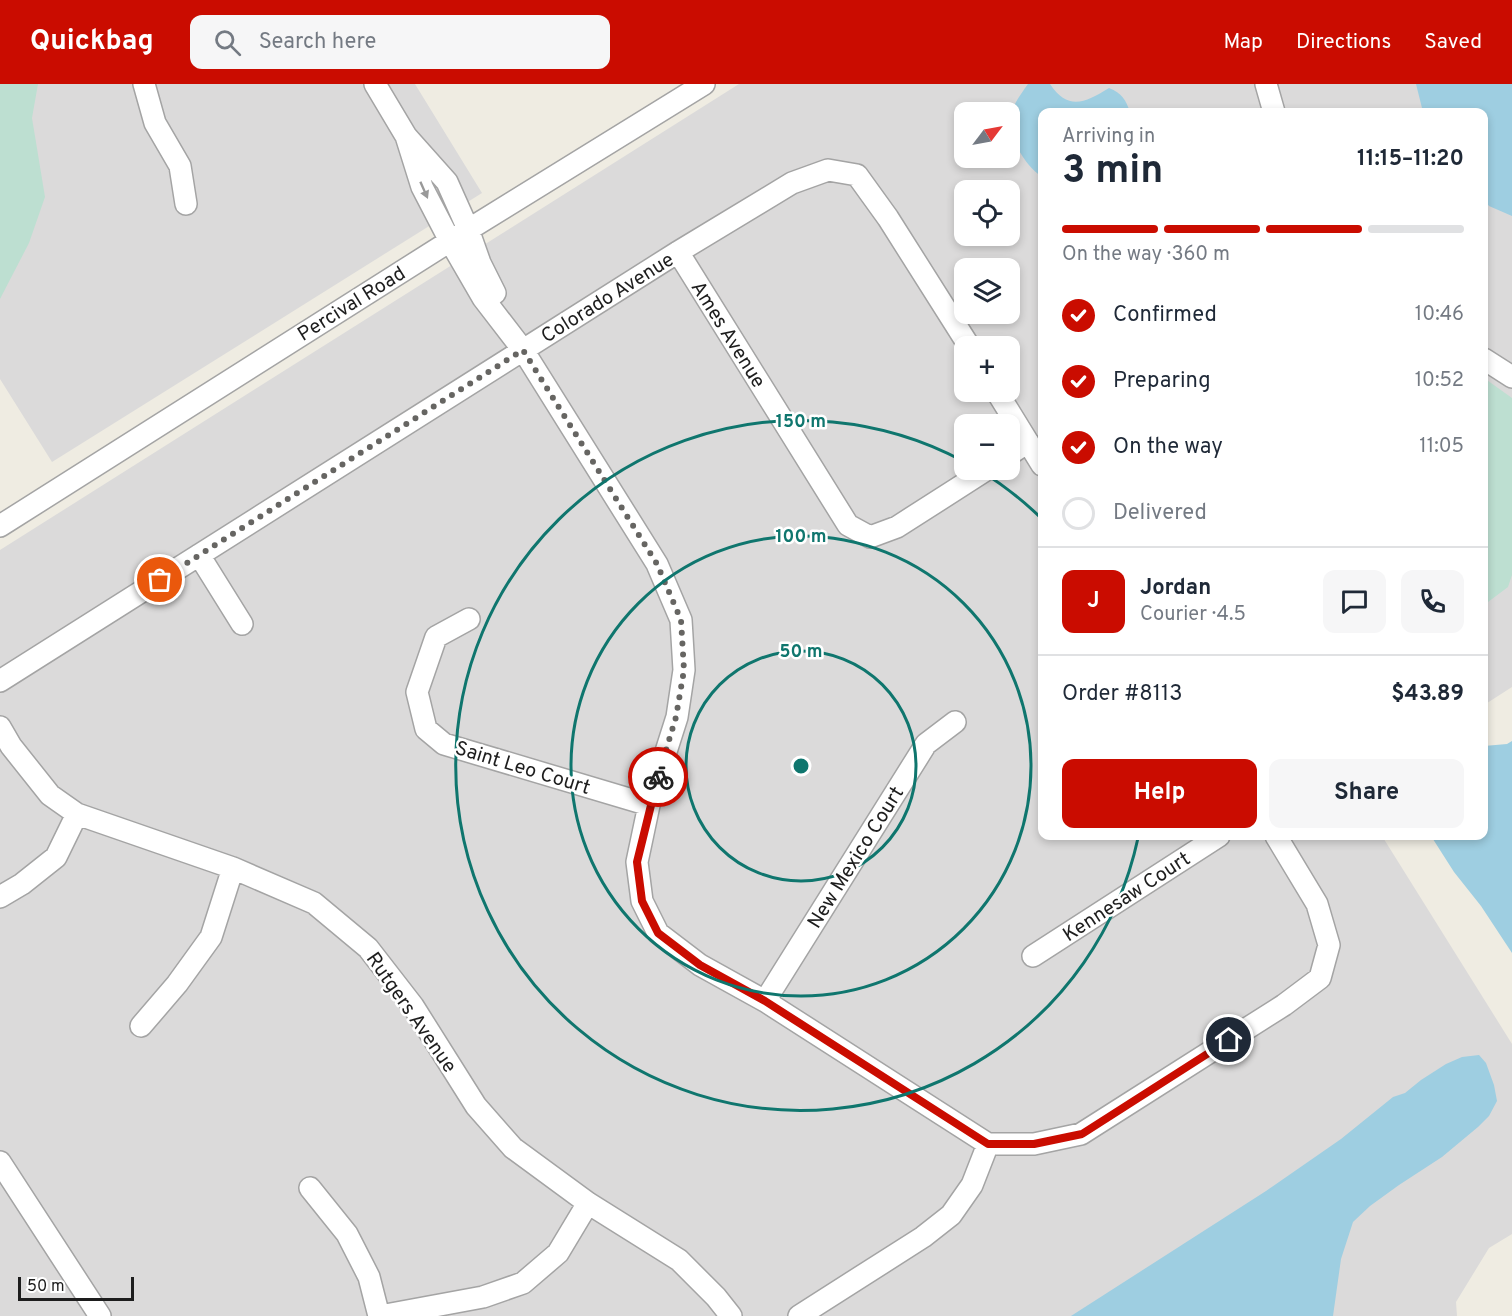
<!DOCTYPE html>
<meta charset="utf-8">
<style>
:root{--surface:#fff;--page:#f6f6f7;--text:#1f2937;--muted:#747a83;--line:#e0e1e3;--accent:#ca0c00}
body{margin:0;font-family:Overpass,sans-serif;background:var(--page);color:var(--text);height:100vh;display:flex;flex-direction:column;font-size:22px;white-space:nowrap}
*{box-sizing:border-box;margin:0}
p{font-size:20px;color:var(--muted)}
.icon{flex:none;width:33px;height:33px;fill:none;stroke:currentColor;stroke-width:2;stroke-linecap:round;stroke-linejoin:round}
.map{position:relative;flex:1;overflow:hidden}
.details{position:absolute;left:1038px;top:24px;width:450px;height:732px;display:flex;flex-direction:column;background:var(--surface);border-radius:12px;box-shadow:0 3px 9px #0003}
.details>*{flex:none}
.needle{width:39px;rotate:58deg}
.fabs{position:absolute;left:954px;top:18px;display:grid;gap:12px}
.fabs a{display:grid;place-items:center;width:66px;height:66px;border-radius:12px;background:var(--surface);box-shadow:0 3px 9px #0003;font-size:30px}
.scale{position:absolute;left:18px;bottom:15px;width:116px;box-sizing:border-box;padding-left:6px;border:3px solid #1d1d1d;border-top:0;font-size:16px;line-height:21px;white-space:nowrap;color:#1d1d1d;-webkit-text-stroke:4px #fff;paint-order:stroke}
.pin{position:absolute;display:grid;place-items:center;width:51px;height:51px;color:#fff;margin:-26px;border:3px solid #fff;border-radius:50%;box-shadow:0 2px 6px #0007}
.courier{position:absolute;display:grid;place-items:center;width:60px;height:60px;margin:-30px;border:4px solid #ca0c00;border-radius:50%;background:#fff;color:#222;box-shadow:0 2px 8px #0007}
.summary em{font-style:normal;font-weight:700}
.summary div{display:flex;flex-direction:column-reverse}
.summary{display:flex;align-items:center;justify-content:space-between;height:102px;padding:0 24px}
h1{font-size:39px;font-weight:700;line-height:45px}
.bar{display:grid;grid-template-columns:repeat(4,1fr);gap:9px 6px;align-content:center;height:72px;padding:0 24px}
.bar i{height:8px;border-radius:4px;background:var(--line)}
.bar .selected{background:var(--accent)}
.bar p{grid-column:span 4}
.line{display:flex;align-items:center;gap:15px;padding:0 24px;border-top:2px solid var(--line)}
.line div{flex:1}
.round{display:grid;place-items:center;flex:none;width:63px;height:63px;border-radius:12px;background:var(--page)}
ol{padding:0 24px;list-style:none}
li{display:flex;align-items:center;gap:18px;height:66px}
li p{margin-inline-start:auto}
li .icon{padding:6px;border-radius:50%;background:var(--accent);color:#fff;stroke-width:4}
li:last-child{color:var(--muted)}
li i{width:33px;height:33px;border:3px solid var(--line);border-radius:50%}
.primary-button{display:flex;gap:12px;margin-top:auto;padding:12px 24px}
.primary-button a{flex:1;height:69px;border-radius:12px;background:var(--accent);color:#fff;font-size:24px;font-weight:700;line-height:69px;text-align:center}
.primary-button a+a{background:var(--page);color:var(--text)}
header{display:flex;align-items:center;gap:36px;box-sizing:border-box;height:84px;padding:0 30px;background:var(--accent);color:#fff}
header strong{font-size:28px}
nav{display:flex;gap:33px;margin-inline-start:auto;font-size:21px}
.search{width:420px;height:54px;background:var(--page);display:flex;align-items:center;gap:15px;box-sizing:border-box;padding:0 21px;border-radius:12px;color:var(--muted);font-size:22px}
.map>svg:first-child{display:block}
</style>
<header>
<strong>Quickbag</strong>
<div class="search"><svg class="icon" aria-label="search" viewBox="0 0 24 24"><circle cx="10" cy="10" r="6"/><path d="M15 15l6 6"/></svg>Search here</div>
<nav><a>Map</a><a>Directions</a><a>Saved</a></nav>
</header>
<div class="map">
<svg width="1512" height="1232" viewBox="0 0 1512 1232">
<rect width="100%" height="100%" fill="#efece2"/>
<path fill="#dbdada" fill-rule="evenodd" d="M0,0H415L482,109L52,378L0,295Z
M739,0H1512V603L1484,621V28H1042V752H1382L1512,960V1150L1489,1164L1456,1218L1457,1232H0V466ZM964,28H1010V74H964ZM964,106H1010V152H964ZM964,184H1010V230H964ZM964,262H1010V308H964ZM964,340H1010V386H964Z"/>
<path fill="#bddfd1" d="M0,0H38L32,34L45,113L29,159L0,215Z
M1484,294L1512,314V491L1508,503L1484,521Z"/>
<path fill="#9ecee1" d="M1028,0H1050C1068,27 1085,19 1109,4C1122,9 1126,16 1130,28H1042V93C1031,85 1025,77 1018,65C1002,37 1011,24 1028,0Z
M1416,0H1512V132L1489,122L1484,115V28H1423Z
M1512,657V869L1481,822L1454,788L1431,752H1484V662L1507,660Z
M1479,971L1486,979L1494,1001L1497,1017L1489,1032L1478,1043L1442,1073L1399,1101L1370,1122L1353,1138L1341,1175L1333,1232H1071L1266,1107L1341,1055L1393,1013L1405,1009L1421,996L1446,980L1462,973Z"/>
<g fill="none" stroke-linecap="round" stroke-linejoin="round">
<g stroke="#a4a4a4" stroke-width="24">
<path id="minor" d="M144,0L155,39L180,82L186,120
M375,0L406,52L447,98L468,145L480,179L495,209
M1266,0L1274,28
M406,52L422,103L450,157L483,214L523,266L657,480L681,536L684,586L677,633L649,721L637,778L642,817L658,849L700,881L765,917L988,1060H1034L1081,1050L1284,921L1320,894L1329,861L1317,820L1276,752
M678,168L848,441L870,453L897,443L986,386
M1484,275L1512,293
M997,308L1042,381
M1010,370L1028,358
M0,442L450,157L704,0
M199,471L242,540
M469,535L436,553L417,608L426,645L444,660L649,721
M0,597L678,168L792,99L828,86L857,91L888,134L969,262
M0,643L11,662L50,711L77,730L233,784L314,819L368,864L413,922L476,1022L513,1064L588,1119L679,1176L716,1213L731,1232
M0,813L22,800L56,773L77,730
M1033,872L1219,752
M765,917L926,660L955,638
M141,942L177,900L211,853L233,784
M0,1078L100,1232
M310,1104L347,1150L369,1193L379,1232
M380,1232L483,1213L523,1199L558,1169L588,1119
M799,1232L923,1153L951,1131L972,1101L988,1060"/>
</g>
<use href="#minor" stroke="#fff" stroke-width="21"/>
</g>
<defs><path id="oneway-solid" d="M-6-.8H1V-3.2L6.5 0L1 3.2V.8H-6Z" transform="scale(1.5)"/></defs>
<use fill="#999" href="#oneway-solid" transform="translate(424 106) rotate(66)"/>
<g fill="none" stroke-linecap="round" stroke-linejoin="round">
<path stroke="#666562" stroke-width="6" stroke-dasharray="0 10.8" d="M160,496L523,266L657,480L681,536L684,586L676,633L658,693"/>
<path stroke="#ca0c00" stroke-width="8" d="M658,693L637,778L642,817L658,849L700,881L765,917L988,1060H1034L1082,1050L1229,956"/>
</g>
<g fill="none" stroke="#0f766e" stroke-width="3">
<circle cx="801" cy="682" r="115"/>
<circle cx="801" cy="682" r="230"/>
<path d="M1138 754A345 345 0 1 1 963 377M979 386A345 345 0 0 1 1041 434"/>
</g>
<g text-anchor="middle" stroke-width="5" stroke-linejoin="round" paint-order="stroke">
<g font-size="20" fill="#1d1d1d" stroke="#fff">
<text transform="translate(607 213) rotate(-32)" y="7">Colorado Avenue</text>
<text transform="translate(351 219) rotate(-32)" y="7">Percival Road</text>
<text transform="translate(729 250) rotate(58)" y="7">Ames Avenue</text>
<text transform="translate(523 683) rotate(17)" y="7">Saint Leo Court</text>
<text transform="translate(855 773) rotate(-58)" y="7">New Mexico Court</text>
<text transform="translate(1126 812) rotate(-33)" y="7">Kennesaw Court</text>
<text transform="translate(412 928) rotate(55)" y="7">Rutgers Avenue</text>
</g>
</g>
<circle cx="801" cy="682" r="9" fill="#0f766e" stroke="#fff" stroke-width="3"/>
<g font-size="18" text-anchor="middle" font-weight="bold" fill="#0f766e" stroke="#fff" stroke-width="5" stroke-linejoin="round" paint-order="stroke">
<text x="801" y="343">150 m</text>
<text x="801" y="458">100 m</text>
<text x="801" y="573">50 m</text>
</g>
</svg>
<div class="fabs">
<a><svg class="needle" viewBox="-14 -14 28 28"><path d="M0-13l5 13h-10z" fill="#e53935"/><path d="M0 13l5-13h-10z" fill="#747a83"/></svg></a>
<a><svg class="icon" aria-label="locate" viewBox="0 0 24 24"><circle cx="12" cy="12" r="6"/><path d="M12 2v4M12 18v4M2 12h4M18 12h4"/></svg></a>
<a><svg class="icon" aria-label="layers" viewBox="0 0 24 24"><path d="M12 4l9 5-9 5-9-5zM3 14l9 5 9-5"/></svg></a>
<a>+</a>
<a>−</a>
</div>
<div class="scale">50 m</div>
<div class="pin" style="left:160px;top:496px;background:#ea580c"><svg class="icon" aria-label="bag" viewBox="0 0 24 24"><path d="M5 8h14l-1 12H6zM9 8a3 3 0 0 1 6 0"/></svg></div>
<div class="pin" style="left:1229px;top:956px;background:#1f2937"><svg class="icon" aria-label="home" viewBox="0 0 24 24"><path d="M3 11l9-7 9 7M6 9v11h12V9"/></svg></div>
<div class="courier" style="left:658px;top:693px"><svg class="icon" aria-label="bike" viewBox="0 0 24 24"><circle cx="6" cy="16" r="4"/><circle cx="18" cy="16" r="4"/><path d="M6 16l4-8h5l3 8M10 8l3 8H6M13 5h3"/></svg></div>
<section class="details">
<div class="summary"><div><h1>3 min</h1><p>Arriving in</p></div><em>11:15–11:20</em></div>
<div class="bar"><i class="selected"></i><i class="selected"></i><i class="selected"></i><i></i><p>On the way · 360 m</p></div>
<ol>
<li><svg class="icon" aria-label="check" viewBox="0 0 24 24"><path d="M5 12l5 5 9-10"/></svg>Confirmed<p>10:46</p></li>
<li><svg class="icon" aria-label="check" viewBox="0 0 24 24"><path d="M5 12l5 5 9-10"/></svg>Preparing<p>10:52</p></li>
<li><svg class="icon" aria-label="check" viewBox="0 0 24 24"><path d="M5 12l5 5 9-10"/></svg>On the way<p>11:05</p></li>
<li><i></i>Delivered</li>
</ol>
<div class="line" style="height:108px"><b class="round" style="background:var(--accent);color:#fff">J</b><div><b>Jordan</b><p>Courier · 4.5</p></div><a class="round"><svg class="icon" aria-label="chat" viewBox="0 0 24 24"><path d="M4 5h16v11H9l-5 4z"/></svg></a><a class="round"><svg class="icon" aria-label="phone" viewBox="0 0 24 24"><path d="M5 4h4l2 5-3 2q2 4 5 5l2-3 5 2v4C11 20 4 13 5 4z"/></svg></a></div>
<div class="line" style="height:78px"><div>Order #8113</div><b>$43.89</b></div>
<div class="primary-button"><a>Help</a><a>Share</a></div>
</section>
</div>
